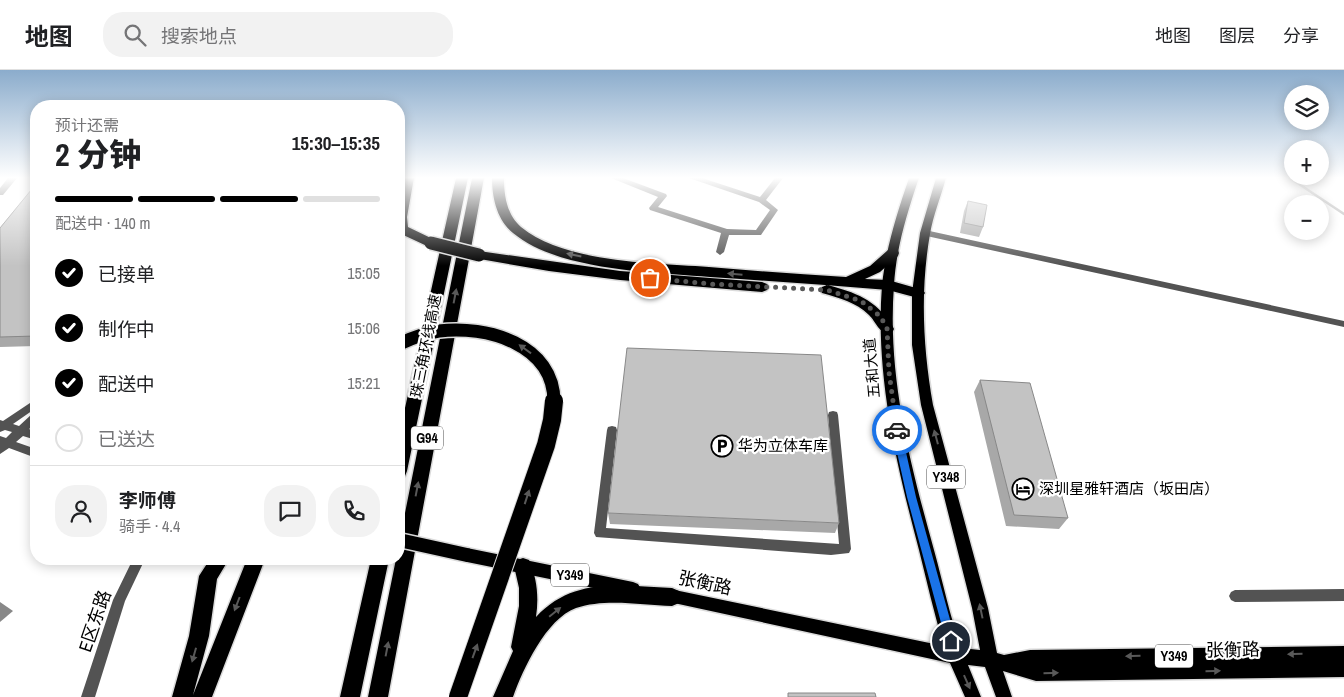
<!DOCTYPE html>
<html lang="zh">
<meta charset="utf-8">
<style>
:root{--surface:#fff;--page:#f2f2f2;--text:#202124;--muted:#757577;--line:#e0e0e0;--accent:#000}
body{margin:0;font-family:"Archivo Narrow","Noto Sans SC",sans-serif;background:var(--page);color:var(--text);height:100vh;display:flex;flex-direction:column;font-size:19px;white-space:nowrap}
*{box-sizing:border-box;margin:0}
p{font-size:16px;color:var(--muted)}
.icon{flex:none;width:28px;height:28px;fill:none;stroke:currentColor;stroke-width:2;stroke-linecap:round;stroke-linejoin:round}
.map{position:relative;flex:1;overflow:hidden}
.sheet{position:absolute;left:30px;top:30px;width:375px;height:465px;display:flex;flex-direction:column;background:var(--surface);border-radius:20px;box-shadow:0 2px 12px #0003}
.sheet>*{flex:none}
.tools{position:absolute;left:1284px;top:15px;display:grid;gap:10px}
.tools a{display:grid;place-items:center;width:45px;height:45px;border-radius:50%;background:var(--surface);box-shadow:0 2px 12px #0003;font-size:25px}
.pin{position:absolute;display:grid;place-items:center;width:42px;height:42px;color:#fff;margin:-21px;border:2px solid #fff;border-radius:50%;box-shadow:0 1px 5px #0007}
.courier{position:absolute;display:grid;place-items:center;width:50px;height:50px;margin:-25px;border:4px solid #1a73e8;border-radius:50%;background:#fff;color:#222;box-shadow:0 1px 6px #0007}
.summary em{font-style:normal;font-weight:800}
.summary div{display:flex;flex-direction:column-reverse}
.summary{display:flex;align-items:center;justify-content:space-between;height:85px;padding:0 25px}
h1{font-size:32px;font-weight:800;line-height:38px}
.bar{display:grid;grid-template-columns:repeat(4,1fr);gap:8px 5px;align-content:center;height:60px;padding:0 25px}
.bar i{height:6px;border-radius:4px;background:var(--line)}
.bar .current{background:var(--accent)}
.bar p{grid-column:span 4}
.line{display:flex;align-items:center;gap:12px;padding:0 25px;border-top:1px solid var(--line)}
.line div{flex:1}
.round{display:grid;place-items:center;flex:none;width:52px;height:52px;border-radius:20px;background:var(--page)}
ol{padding:0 25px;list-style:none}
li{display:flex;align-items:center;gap:15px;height:55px}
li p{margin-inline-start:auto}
li .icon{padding:5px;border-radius:50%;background:var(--accent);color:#fff;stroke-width:4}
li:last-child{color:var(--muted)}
li i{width:28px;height:28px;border:2px solid var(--line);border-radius:50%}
header{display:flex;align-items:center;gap:30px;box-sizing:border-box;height:70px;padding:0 25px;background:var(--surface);border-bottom:1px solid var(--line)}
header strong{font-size:24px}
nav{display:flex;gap:28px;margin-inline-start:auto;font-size:18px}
.search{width:350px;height:45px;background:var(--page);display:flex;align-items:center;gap:12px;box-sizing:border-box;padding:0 18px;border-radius:20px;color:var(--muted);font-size:19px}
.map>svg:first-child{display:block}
</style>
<header>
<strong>地图</strong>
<div class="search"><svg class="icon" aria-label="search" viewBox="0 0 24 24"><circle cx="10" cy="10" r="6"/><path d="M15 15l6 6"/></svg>搜索地点</div>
<nav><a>地图</a><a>图层</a><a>分享</a></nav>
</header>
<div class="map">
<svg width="1344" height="627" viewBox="0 0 1344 627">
<rect width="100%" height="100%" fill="#fff"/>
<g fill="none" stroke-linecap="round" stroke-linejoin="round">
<path stroke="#a1a1a1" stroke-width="2.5" d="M1290,108L1344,144"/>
<g stroke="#dbdbdb" stroke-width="3">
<path id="major" d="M909,108H919C907,143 896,179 894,215C887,306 910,393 934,480C943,513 950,546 961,578L980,580L972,538L921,335L912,275V223L920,163L936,108H946C941,127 933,145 930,164C920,221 923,278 933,335L988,538L997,583L1004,585L1030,580L1344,576V607L1036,611L1003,601L1012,627H996L985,597L968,595L981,627H965L950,593L660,530L657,525L660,520L665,518L944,576C934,544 927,512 919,480C896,393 875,305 882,215C886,178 897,143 909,108Z
M467,478L633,512L638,514L641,519L638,524L633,526L467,492L462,490L460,485L462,480Z"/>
</g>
<g stroke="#dbdbdb" stroke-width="3">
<path id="highway" d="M402,108H414L407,147L408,157L435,170L437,173L435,176H427L399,163V126Z
M456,108H468L407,401L405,406L399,408V365Z
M472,108H484L388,627H368L396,489H399V473Z
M492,108H504C504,126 507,145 521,157C564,193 655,193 709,197C754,201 800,204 846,207L870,196L888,180H898L899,183L898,186L880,202L865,209L888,210L923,220L925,223L923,226L918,228L888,220C829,215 770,211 710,207C653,202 559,201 513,163C497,150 492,128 492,108Z
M479,181L620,201L762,212L767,214L769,217L767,220L762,222L620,210L549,201L474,188L473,185Z
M827,215C855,222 876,230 892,255L894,259L892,263C880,266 877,253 869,245C856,232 839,228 822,223L820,220L822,217Z
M523,488L529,490C537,508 539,527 536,547C574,506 622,516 672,518L679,521L681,527L679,533L672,536C642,535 605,528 576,538C546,549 523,599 513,627H493L513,581L511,577L519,536V518L514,496L517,490Z
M210,489H229L217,509L209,566L193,625L247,489H265L212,627H172L189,566L199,506Z
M371,489H389L360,627H340Z"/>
</g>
<path fill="#535353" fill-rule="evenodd" d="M8,108H17L3,125H0V118Z
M611,108H623L666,124L667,126L658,137L727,159L756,160L770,140L759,132L689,108H702L760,127L775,108H783L766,130L778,140L761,165H729L724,182L720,185L716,182L721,163L650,140L649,138L658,127Z
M925,160L1344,251V257L922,165V161Z
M36,329V338L13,354L19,356L32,344L36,343V353L29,359L36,362V370L23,366L16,372L36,379V388L9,378L0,384V366L6,368L12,362L5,360L0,362V350L3,351Z
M833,341L837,342L838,345L851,479L849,483L831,485L596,467L594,463L607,360L608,357L612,356L616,357L617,360L606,458L839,474L828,345L829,342Z
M133,489H145L125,531L95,627H81L113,530Z
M1344,519V531L1235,532L1231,530L1229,526L1231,522L1235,520Z"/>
<use href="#major" fill="#000" fill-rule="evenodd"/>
<use href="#highway" fill="#000" fill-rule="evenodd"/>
<g stroke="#dbdbdb" stroke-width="17" stroke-linecap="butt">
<path id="major-bridge" d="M399,470L467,485"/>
</g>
<g stroke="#dbdbdb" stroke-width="16" stroke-linecap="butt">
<path id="highway-bridge-far1" d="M431,173L479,185
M399,274C412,268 425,263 439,261C486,255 555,274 554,333"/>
</g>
<g stroke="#dbdbdb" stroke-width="20" stroke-linecap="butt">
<path id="highway-bridge" d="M458,627L546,375L552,350L554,331"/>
</g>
<use href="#major-bridge" stroke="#000" stroke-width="14"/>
<use href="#highway-bridge-far1" stroke="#000" stroke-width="13"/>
<use href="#highway-bridge" stroke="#000" stroke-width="18"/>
</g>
<path fill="#a8a8a8" d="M36,114V276L0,277V158Z
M968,131L983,157L979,167L960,163L964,141Z
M980,310L1068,448L1059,459L1006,456L974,322Z
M608,443L839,453L835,463L610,454Z"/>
<path fill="#888" d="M0,532L13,541L0,552Z"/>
<path fill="#c3c3c3" stroke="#888" d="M36,114V266L0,267V158Z
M968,131L987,135L983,157L964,153Z
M627,278L821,285L839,453L608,443Z
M980,310L1030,313L1068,448L1014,445Z
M788,623H875L876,627H788Z"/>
<defs><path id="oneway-solid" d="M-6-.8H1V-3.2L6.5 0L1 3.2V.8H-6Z" transform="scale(1.25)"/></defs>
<g fill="#595959">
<use href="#oneway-solid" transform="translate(574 185) rotate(-168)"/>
<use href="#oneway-solid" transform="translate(735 204) rotate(-175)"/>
<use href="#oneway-solid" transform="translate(455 226) rotate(-79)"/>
<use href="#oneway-solid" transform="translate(525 279) rotate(-144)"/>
<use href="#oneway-solid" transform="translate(936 367) rotate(-105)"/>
<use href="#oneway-solid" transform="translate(417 419) rotate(-79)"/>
<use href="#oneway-solid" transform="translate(527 427) rotate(-72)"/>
<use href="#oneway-solid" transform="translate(237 534) rotate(111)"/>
<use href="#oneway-solid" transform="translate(981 541) rotate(-102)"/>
<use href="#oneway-solid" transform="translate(555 542) rotate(-39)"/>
<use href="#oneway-solid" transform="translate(387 579) rotate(-79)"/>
<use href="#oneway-solid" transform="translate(475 581) rotate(-70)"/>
<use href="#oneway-solid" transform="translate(1295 584) rotate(179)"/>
<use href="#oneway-solid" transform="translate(194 585) rotate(106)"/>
<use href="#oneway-solid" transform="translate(1133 586) rotate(179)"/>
<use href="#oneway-solid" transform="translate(1213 601) rotate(-1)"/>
<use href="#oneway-solid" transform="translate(1051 603) rotate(-1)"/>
<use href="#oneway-solid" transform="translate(967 612) rotate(66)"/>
</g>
<linearGradient id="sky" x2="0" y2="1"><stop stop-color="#8baccc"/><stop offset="0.55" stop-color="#fff"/><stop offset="1" stop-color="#fff" stop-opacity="0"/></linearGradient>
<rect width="1344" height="196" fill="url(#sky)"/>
<path fill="#1a73e8" d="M897,356L901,360L916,427L956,571L955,575L951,577L947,575L946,571L907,427L892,360Z"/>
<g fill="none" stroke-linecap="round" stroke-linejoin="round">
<path stroke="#595959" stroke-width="5" stroke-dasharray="0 9" d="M650,208L710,214L827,220L861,231L880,246L887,258L889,302L897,360"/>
</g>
<defs>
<g id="parking-ring" transform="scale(1.125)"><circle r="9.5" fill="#fff" stroke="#000" stroke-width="1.5"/><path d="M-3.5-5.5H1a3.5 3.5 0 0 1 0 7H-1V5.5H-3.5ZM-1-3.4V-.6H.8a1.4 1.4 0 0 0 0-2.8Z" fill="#000"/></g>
<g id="hotel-ring" transform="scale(1.125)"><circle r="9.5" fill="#fff" stroke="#000" stroke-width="1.5"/><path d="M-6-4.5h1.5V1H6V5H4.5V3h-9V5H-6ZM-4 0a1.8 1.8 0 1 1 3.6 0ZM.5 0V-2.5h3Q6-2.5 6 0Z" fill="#000"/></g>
</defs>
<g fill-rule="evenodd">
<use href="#parking-ring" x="722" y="376"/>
<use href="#hotel-ring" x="1023" y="419"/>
</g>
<g text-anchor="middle" stroke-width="4.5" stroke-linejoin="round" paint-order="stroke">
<g fill="#fff" stroke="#4c4c4c" stroke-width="1">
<rect x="411" y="356.5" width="32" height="23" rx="4"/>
<rect x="927" y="395.5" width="38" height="23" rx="4"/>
<rect x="551" y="493.5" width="38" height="23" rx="4"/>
<rect x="1155" y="574.5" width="38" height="23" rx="4"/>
</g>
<g font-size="14" font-weight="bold" fill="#000">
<text x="427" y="373">G94</text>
<text x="946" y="412">Y348</text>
<text x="570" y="510">Y349</text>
<text x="1174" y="591">Y349</text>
</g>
<g font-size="15" fill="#000" stroke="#fff">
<text transform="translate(426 276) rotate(-79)" y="5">珠三角环线高速</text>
<text transform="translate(872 298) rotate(-95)" y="5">五和大道</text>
</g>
<g font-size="15" fill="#000" stroke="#fff" text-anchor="start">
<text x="738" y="381">华为立体车库</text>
<text x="1039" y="424">深圳星雅轩酒店（坂田店）</text>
</g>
<g font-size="18" fill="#000" stroke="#fff">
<text transform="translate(705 513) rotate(12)" y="6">张衡路</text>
<text transform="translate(95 551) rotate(-71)" y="6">E区东路</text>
<text transform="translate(1233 580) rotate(-1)" y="6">张衡路</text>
</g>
</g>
</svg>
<div class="tools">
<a><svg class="icon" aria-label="layers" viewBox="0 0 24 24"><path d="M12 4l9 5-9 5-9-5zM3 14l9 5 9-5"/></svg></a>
<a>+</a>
<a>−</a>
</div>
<div class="pin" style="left:650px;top:208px;background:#ea580c"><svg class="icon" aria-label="bag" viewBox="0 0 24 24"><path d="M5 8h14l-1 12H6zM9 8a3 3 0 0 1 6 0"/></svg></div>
<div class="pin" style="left:951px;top:571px;background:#1f2937"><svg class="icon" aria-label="home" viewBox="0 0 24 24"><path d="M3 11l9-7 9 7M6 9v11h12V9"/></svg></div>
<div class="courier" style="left:897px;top:360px"><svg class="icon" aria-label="car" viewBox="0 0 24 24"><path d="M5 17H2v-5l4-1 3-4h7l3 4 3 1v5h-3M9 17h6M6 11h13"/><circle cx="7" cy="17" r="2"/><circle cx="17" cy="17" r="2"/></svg></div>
<section class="sheet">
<div class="summary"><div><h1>2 分钟</h1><p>预计还需</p></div><em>15:30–15:35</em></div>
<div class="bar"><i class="current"></i><i class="current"></i><i class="current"></i><i></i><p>配送中 · 140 m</p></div>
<ol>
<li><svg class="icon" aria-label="check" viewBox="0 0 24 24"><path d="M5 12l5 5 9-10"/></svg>已接单<p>15:05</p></li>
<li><svg class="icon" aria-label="check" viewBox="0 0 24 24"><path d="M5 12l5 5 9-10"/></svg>制作中<p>15:06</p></li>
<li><svg class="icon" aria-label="check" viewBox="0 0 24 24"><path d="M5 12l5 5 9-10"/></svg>配送中<p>15:21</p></li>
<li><i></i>已送达</li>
</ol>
<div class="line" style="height:90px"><a class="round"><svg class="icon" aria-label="person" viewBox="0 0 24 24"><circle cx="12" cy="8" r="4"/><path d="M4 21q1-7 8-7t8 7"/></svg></a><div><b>李师傅</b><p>骑手 · 4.4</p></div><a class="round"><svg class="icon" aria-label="chat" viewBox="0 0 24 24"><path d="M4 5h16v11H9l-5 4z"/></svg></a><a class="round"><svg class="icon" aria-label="phone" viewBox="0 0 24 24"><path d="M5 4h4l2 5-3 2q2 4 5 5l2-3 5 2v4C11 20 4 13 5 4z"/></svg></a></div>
</section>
</div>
